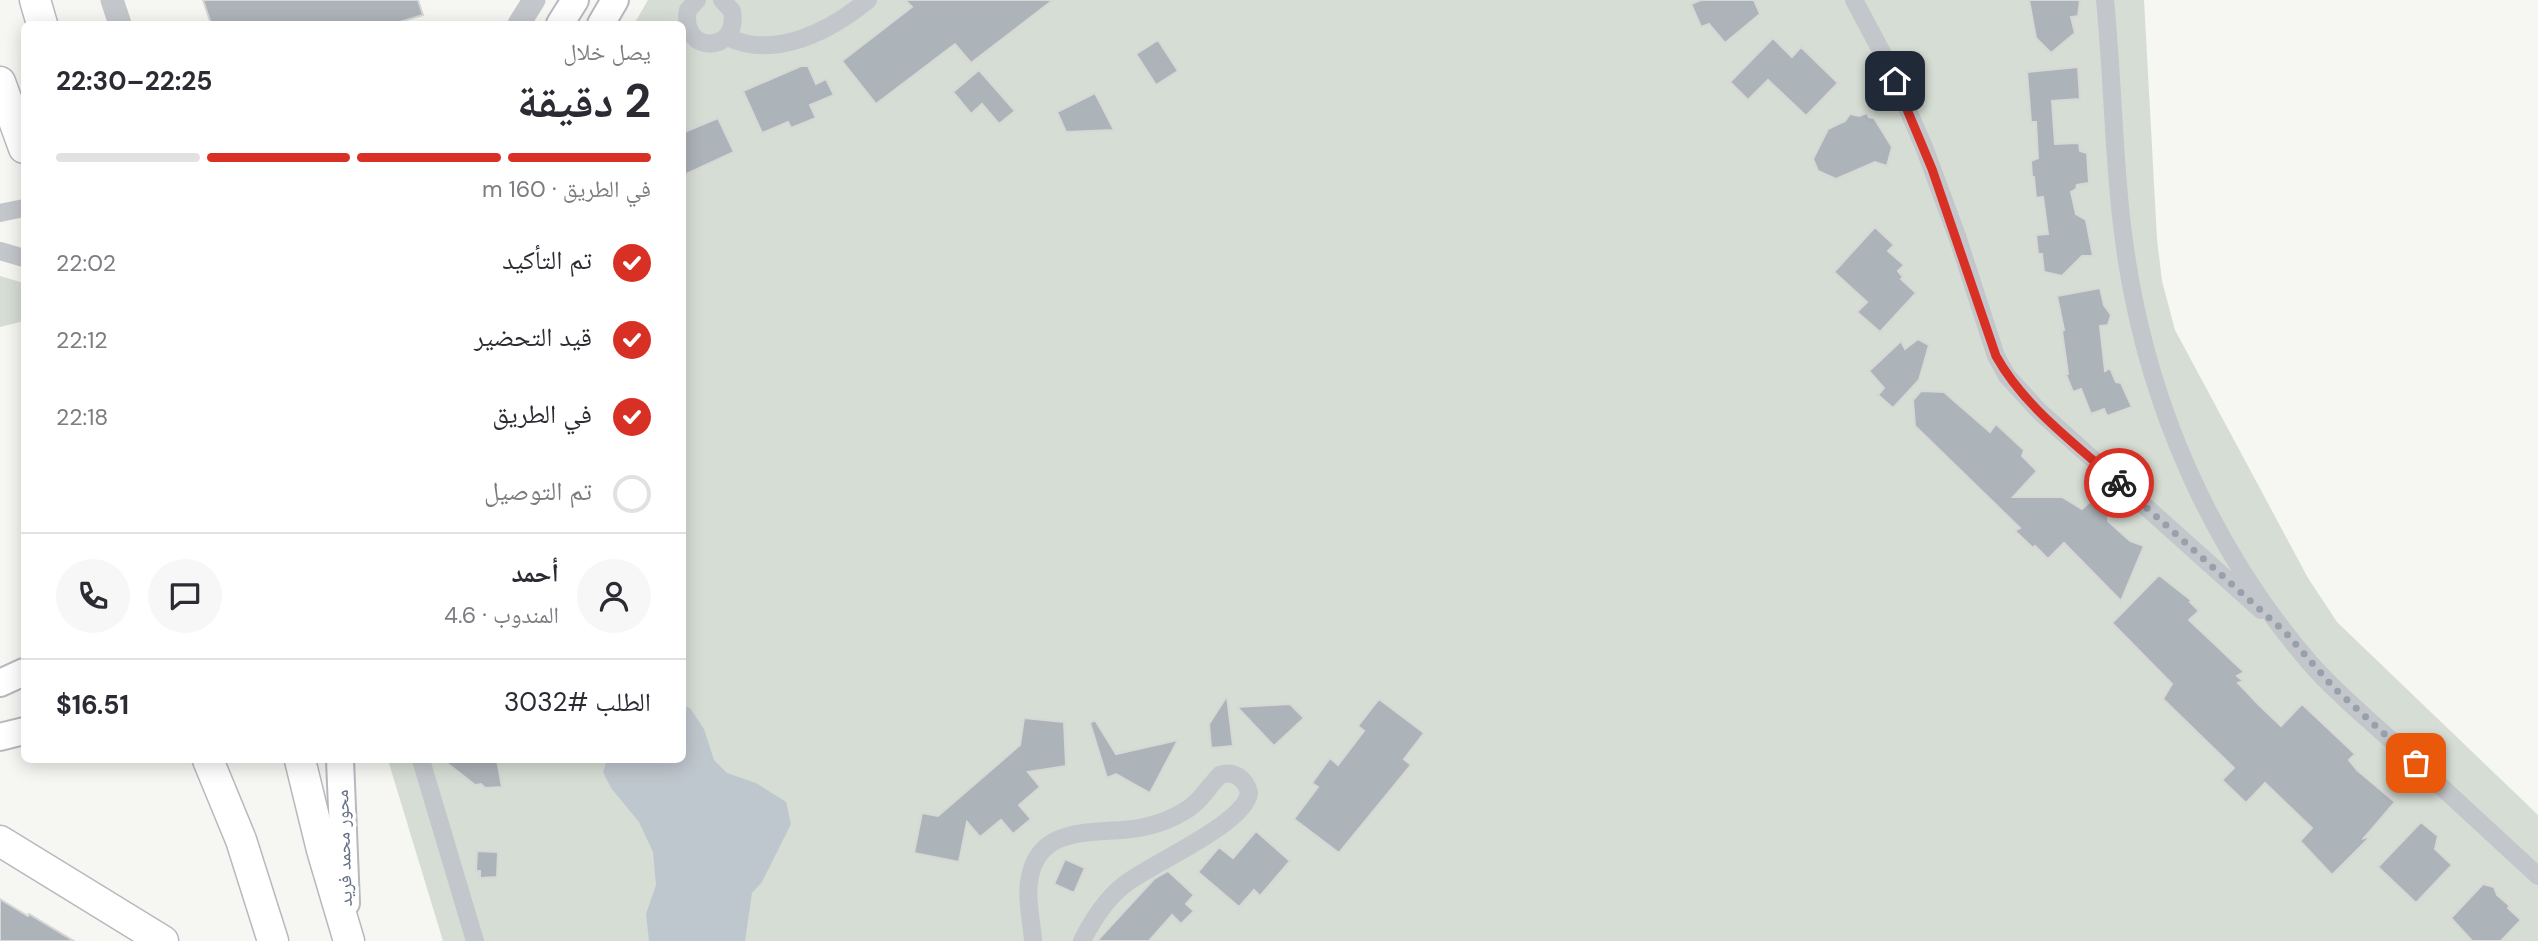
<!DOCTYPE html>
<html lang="ar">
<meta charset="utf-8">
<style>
:root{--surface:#fff;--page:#f7f7f7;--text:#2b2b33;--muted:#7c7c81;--line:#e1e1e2;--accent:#d93025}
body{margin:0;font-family:"DM Sans","Noto Naskh Arabic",sans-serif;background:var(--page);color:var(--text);direction:rtl;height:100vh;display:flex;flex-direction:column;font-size:26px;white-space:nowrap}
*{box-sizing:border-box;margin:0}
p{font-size:23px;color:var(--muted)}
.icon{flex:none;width:38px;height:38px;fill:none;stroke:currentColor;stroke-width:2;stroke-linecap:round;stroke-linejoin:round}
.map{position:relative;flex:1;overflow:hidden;direction:ltr}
.panel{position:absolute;left:21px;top:21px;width:665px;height:742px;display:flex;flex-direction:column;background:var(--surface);border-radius:10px;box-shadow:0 4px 18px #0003;direction:rtl}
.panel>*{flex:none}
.pin{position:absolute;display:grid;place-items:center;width:60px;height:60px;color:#fff;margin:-30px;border-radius:14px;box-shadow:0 4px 10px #0006}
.courier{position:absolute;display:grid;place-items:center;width:70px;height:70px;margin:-35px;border:5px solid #d93025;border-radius:50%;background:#fff;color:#222;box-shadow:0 2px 9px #0007}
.summary em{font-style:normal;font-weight:700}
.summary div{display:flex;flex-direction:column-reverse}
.summary{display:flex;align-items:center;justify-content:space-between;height:119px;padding:0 35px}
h1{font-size:46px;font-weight:700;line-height:52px}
.bar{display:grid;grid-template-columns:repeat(4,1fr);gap:10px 7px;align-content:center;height:84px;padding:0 35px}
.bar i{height:9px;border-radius:5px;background:var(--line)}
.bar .selected{background:var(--accent)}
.bar p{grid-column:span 4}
.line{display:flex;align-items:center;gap:18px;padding:0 35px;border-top:2px solid var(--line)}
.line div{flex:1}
.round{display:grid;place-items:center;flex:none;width:74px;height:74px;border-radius:37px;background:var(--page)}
ol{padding:0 35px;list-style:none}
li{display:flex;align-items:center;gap:21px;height:77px}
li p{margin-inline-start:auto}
li .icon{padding:7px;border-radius:50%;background:var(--accent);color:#fff;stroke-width:4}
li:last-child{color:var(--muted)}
li i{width:38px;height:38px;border:4px solid var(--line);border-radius:50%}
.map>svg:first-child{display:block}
</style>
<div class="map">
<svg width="2538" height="941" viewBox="0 0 2538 941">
<rect width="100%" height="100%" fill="#f6f6f3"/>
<path fill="#d6ddd4" d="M648,0H2144L2157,239L2162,281L2175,330L2308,578L2337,622L2538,815V941H443L388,760H682V24H634Z
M0,276L24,283V321L0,327Z"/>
<path fill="#bfc7ce" d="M683,706L690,708L704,729L714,760L727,773L756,783L786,802L791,824L762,882L752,893L745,941H649L646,914L656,885L653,852L639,822L611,788L603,772L607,760H682Z"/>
<path fill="#acb3b9" stroke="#d7d7d5" stroke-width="2" d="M203,0H418L423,15L393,24H211Z
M905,0H1053L971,63L955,44L876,104L842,61L912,7Z
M1701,0H1754L1760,14L1725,43L1709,24L1701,27L1691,4Z
M2029,0H2080L2078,16L2071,17L2075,33L2051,53L2036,38Z
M1773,38L1792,57L1801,47L1838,83L1806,116L1768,80L1748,100L1730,82Z
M1158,40L1178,71L1156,85L1136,54Z
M801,66H808L816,84L826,79L834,95L810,105L816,118L791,128L788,122L762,133L743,91Z
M2078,67L2080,99L2052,101L2055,144L2079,143L2080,151L2087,153L2089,183L2077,185L2076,189L2071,192L2076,214L2086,220L2093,256H2082L2062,276L2044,272L2042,254H2038L2036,235L2048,234L2043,197L2036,198L2034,177H2032L2031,161L2038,158L2036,122H2031L2027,72Z
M979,70L1015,111L999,124L982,104L971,114L953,92Z
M1095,93L1114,130L1066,132L1057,112Z
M1867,113L1869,117L1874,118L1892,147L1887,166L1875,162L1836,179L1818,171L1813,159L1828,129L1845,121L1850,114L1859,116Z
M718,118L734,152L682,176V133Z
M1875,227L1894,245L1888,251L1904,265L1898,271L1903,277L1901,279L1916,293L1880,332L1857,312L1867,302L1834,272Z
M2100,288L2104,305L2111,315L2108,325L2100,326L2105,371L2110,368L2116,382L2121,383L2132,407L2107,416L2104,409L2091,414L2081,389L2073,392L2066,375L2068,374L2062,331L2064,330L2057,296Z
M1918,339L1929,345L1919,380L1893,408L1878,395L1884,388L1869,371L1901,341L1905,349Z
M1921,391L1944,392L1990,432L1996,424L2024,450L2022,456L2037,471L2013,497H2062L2082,509L2092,500L2099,505L2102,504L2108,510V521L2130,541L2144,546L2121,601L2064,543L2048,559L2035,546L2033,548L2015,531L2020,528L1915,426L1913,400Z
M2159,575L2192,601L2190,602L2199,611L2189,620L2244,672L2237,676L2243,681L2238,683L2258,704L2281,726L2302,704L2355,754L2349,760L2357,770L2395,802L2364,838L2371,836L2332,875L2300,841L2312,828L2265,783L2246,803L2222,780L2234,768L2163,699L2172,684L2112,623Z
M1227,696L1233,746L1211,748L1209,724Z
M1379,699L1424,733L1404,759L1411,765L1339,853L1294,819L1318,787L1312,783L1330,758L1338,765L1364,731L1358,726Z
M1290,704L1304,718L1274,746L1237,707Z
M1024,718L1064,722L1066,766L1028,772L1040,787L1019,805L1031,819L1013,834L1001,820L980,837L967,822L959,862L914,853L922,813L938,816L1020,745Z
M1095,720L1116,754L1178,740L1150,793L1116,774L1107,778L1090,723Z
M443,760H497L502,787L485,788L481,784L475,785Z
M2421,822L2438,836L2435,849L2452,865L2416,903L2378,867Z
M1256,831L1290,861L1260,896L1254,890L1239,907L1198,872L1219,847L1233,858Z
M477,851L498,852L497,877L480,878V871H476Z
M1065,859L1085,868L1074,893L1054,884Z
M1168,871L1194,895L1186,904L1194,911L1181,924L1172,915L1149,941H1097L1154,879Z
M2483,884L2494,887L2497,895L2510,906L2508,908L2521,920L2501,941H2472L2451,918Z
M0,899L28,916L29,914L74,941H0Z"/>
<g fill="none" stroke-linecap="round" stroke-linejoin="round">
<g stroke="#b6b9bf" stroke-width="30">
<path id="secondary" d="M560,24L575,0
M601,24L615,0
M0,683L24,672
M0,737L24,731
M340,760L346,903"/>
</g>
<g stroke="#b6b9be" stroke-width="33">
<path id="primary" d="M35,0L42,24
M0,82L24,148
M208,760L241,840L273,941
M300,760L322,850L349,941
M0,841L163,941"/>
</g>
<path stroke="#c3c6ca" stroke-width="18" d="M697,0L688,10C679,54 740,55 732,11L722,0
M1854,0L1886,60L1924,147L1957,236L1996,356L2007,376L2039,411L2261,610
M2105,0C2115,100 2113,201 2134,300C2161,433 2221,560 2310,663C2335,692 2366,717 2394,743C2442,787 2490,832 2538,876
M727,37C775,60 830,31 868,0
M0,213L24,208
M0,251L24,258
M421,760L475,941
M1033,941C1032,922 1026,901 1029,882C1036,830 1081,833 1121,830C1142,829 1164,823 1183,812C1200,803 1207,788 1220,775C1234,770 1246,779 1249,793C1245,824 1150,864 1124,885C1106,899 1092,921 1082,941"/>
<path stroke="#c3c6ca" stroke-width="23" d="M112,0L120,24
M519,24L534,0"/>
<use href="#secondary" stroke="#fff" stroke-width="26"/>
<use href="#primary" stroke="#fff" stroke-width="30"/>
</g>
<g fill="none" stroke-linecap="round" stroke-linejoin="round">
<path stroke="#98a0ab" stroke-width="7" stroke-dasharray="0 12.6" d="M2119,483L2285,632L2334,688L2416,763"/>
<path stroke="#d93025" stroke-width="9" d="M1895,81L1932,169L1996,356C2025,408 2076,444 2119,483"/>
</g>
<g text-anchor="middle" stroke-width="7" stroke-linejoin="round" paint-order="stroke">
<g font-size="19" fill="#657184" stroke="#fff">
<text transform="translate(343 848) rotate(-92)" y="7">محور محمد فريد</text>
</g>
</g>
</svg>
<div class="pin" style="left:2416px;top:763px;background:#ea580c"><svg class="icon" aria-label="bag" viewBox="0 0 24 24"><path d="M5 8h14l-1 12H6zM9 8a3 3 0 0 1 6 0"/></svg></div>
<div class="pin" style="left:1895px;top:81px;background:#1f2937"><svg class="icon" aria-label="home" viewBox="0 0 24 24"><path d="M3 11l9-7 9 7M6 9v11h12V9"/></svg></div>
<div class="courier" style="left:2119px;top:483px"><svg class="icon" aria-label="bike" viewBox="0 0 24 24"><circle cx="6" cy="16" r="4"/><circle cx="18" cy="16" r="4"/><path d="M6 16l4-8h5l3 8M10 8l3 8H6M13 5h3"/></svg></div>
<section class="panel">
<div class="summary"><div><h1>2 دقيقة</h1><p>يصل خلال</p></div><em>22:25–22:30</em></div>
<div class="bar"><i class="selected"></i><i class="selected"></i><i class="selected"></i><i></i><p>في الطريق · 160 m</p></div>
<ol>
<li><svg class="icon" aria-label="check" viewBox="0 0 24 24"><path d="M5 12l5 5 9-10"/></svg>تم التأكيد<p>22:02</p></li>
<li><svg class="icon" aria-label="check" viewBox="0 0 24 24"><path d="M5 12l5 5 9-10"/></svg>قيد التحضير<p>22:12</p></li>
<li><svg class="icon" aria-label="check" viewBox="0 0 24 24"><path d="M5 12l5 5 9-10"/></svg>في الطريق<p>22:18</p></li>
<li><i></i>تم التوصيل</li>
</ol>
<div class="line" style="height:126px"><a class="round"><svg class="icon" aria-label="person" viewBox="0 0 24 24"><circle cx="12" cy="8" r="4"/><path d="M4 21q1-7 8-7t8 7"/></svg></a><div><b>أحمد</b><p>المندوب · 4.6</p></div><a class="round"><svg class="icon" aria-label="chat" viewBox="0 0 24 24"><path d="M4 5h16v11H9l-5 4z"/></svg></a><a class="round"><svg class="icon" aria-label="phone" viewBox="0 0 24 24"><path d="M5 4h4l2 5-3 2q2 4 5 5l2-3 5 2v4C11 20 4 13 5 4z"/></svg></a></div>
<div class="line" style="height:91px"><div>الطلب #3032</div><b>$16.51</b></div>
</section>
</div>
